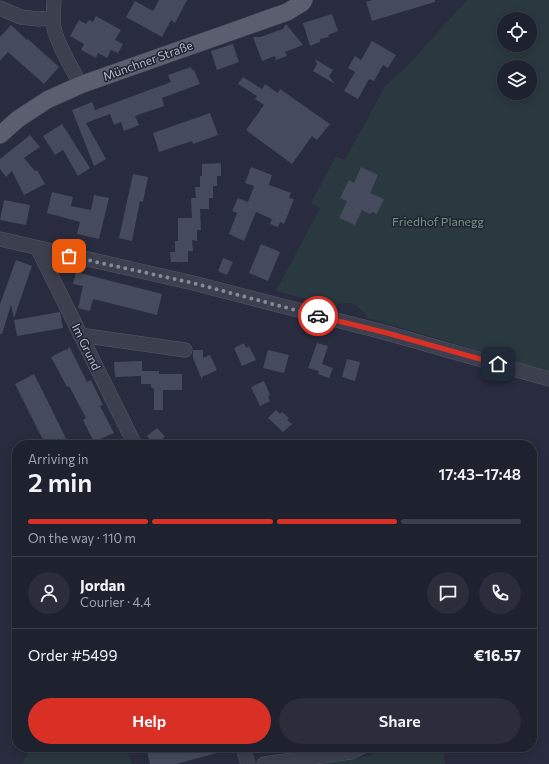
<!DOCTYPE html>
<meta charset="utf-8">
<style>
:root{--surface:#1e212e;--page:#2b2e3a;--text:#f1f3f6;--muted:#a1a3aa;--line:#3c3e4a;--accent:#d93025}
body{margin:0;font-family:Commissioner,sans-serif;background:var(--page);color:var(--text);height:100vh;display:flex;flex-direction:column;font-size:15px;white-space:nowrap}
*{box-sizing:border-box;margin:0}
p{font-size:13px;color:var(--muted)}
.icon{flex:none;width:22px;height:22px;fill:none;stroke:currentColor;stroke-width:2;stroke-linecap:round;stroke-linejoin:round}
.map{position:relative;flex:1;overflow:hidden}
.side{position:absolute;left:12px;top:440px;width:525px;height:312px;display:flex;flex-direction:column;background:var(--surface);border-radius:16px;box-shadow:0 2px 10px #0003,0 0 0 1px var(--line)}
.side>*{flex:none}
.controls{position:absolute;left:497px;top:12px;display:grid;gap:8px}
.controls a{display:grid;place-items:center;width:40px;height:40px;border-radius:50%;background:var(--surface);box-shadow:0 2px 10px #0003,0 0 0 1px var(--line);font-size:20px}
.pin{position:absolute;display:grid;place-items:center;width:34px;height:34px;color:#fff;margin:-17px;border-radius:8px;box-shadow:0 2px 6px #0006}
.courier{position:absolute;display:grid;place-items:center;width:40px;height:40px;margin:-20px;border:3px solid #d93025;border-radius:50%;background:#fff;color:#222;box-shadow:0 1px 5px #0007}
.summary em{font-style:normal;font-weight:600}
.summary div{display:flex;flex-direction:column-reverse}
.summary{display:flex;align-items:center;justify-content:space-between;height:68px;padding:0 16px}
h1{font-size:26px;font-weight:600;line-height:30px}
.bar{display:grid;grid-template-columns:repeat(4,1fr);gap:6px 4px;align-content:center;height:48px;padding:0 16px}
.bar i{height:5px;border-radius:3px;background:var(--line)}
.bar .selected{background:var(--accent)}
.bar p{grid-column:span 4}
.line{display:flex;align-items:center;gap:10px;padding:0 16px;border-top:1px solid var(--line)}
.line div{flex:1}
.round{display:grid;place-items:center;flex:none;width:42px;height:42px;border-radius:21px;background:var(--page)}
.button{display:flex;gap:8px;margin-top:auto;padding:8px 16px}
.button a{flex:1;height:46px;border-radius:24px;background:var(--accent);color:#fff;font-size:16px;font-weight:600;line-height:46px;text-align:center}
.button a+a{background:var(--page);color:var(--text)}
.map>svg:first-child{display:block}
</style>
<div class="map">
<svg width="549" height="764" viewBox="0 0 549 764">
<rect width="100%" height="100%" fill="#282c3e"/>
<path fill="#2a383f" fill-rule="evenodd" d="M467,0H549V372L368,318L357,306L352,304L348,303L328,305L276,291L320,208L311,203L336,156L345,160L385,86L409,64ZM504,19H530V45H504ZM504,67H530V93H504Z
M31,747H93L127,750L132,764H22Z
M388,747H443L445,764H316C340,761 367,760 388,747Z"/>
<path fill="#454a5d" d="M159,0H187L175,23L171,20L162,37L126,17L135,1L153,11Z
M372,0H435V2L372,21L366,2Z
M332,14L338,31L328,35L329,37L320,39V42L310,46L303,23Z
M96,16L121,30L115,40L123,44L118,53L111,50L107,58L98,53L96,58L81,50L84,44L70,36L79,20L86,24L89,20L93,22Z
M286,24L303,45L285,52L287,56L276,60L275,56L262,61L253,37H260L283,29Z
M11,25L27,40L28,39L59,67L44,84L8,52L0,61V37Z
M372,41L396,55L388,68L383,65L374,81L369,79L358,99L344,91L355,72L348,68L355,56L361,60Z
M233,44L239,62L217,70L211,51Z
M315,59L333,70L329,76L335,84L313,71L317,64Z
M191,67L192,70H194L200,84L162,98L164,106L135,116L139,125L124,131L121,122L114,125L110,114L86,123L106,159L94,166L72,110L92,102L95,110L171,82L168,75Z
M243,77L262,89L265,84L278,93L280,89L330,124L317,140L312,136L292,164L246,130L264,105L255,99L257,96L238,84Z
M210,113L218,135L193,144L192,141L159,152L153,133Z
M62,124L90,168L78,176L63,150L55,155L43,136Z
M30,135L40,147L24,158L35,171L37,170L45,184L24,195L12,171L6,177L0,169V159Z
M221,163V176H217V186H213V198H209V209H200L201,230H197V241L192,240L193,251H188V262H171L170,252H175V241H178V218H192L191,198H196L195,187H200V176H202V164Z
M251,167L272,175L269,185L291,193L289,198L294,199L284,224L280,222L278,227L270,224L272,219L256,212L244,241L229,234L237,213L232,211L238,198L248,202L254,186L245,183Z
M361,167L378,175L370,193L384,199L377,214L372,212L370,214L362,210L355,225L339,218L347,201L340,198L349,180L354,183Z
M133,174L148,177L143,202L140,201L132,241L119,238Z
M52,192L73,197L71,206L91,210L94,195L109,198L99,239L77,234L80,222L47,213Z
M4,200L30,205L26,225L0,220Z
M261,244L280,252L268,281L249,273Z
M223,258L233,262L227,275L218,271Z
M16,260L32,266L14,318L11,305L2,334H0V304Z
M76,272L162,294L157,315L93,299L90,311L78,308L83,286L73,284Z
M60,312L63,328L17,336L14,320Z
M244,343L246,348L249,346L256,360L242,366L234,348Z
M317,343L328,346L322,364L333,368L329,378L318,374L319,371L308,368Z
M69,346L87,382L91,380L103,405L100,406L114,433L94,442L83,420L86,418L69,386L67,387L51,357L67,349V352Z
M193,350H203V358L210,355L217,370L202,377V380L193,358Z
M268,350L289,355L284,373L263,368Z
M347,359L360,362L355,381L342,377Z
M142,361V371H159V374H182V390H163V410H154V389L151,387V384H141V376L115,377L114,362Z
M34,374L54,414L69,445H46L40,434L15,384Z
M264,381L270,395L268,396L270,401L260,406L251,387Z
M276,410L280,414L282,412L289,418L287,420L292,424L283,432L268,418Z
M157,428L165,437L154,445L147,436Z
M146,747H228V750L176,764H150Z"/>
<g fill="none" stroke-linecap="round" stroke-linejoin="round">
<g stroke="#545766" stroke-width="15">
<path id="minor" d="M54,0C54,9 52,19 54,28C57,45 73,68 80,85
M0,8L21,17L38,19L53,18
M0,239L193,283L387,333L549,379
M38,249L135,445
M80,335L185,350
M243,747L248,764
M264,764L351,752L361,747"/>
</g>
<g stroke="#454857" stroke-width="18">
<path id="major" d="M0,135L18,119L47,100L80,85L287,12L302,3L304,0"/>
</g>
<use href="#minor" stroke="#3c3f4e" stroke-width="14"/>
<use href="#major" stroke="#5a5e6e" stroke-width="17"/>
</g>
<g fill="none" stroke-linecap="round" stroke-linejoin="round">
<path stroke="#868998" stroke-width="4" stroke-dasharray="0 7.2" d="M69,256L193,283L318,316"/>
<path stroke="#d93025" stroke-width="5" d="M318,316L387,333L498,364"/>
</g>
<g text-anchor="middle" stroke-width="3" stroke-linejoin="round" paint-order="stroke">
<g font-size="12" fill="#b8bbc9" stroke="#212433">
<text transform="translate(148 61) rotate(-20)" y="4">Münchner Straße</text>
<text transform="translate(86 347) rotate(64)" y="4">Im Grund</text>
</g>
<g font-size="12" fill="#729783" stroke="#212433">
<text x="438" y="226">Friedhof Planegg</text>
</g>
</g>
</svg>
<div class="controls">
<a><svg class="icon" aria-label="locate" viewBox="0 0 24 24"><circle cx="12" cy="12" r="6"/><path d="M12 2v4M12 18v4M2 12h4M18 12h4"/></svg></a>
<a><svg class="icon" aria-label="layers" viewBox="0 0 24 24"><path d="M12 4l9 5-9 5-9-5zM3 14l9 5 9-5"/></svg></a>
</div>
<div class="pin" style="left:69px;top:256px;background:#ea580c"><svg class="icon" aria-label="bag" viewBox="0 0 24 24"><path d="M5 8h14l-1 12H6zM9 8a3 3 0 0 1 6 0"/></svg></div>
<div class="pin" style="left:498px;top:364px;background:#1f2937"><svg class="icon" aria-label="home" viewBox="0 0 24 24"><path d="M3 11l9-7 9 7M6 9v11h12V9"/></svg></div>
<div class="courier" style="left:318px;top:316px"><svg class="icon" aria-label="car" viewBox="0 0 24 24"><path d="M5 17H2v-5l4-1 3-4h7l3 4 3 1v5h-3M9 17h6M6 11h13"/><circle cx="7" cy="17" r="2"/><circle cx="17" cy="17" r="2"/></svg></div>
<section class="side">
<div class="summary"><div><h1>2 min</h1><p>Arriving in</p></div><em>17:43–17:48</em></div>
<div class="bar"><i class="selected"></i><i class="selected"></i><i class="selected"></i><i></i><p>On the way · 110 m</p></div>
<div class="line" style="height:72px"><a class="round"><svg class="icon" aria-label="person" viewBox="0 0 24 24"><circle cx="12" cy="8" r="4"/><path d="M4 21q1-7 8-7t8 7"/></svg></a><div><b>Jordan</b><p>Courier · 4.4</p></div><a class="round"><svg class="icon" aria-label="chat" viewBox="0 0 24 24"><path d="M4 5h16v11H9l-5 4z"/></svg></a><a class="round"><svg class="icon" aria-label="phone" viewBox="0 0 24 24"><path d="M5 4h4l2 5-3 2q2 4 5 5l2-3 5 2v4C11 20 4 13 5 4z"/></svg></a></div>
<div class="line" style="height:52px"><div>Order #5499</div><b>€16.57</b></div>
<div class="button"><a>Help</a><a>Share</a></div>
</section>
</div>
